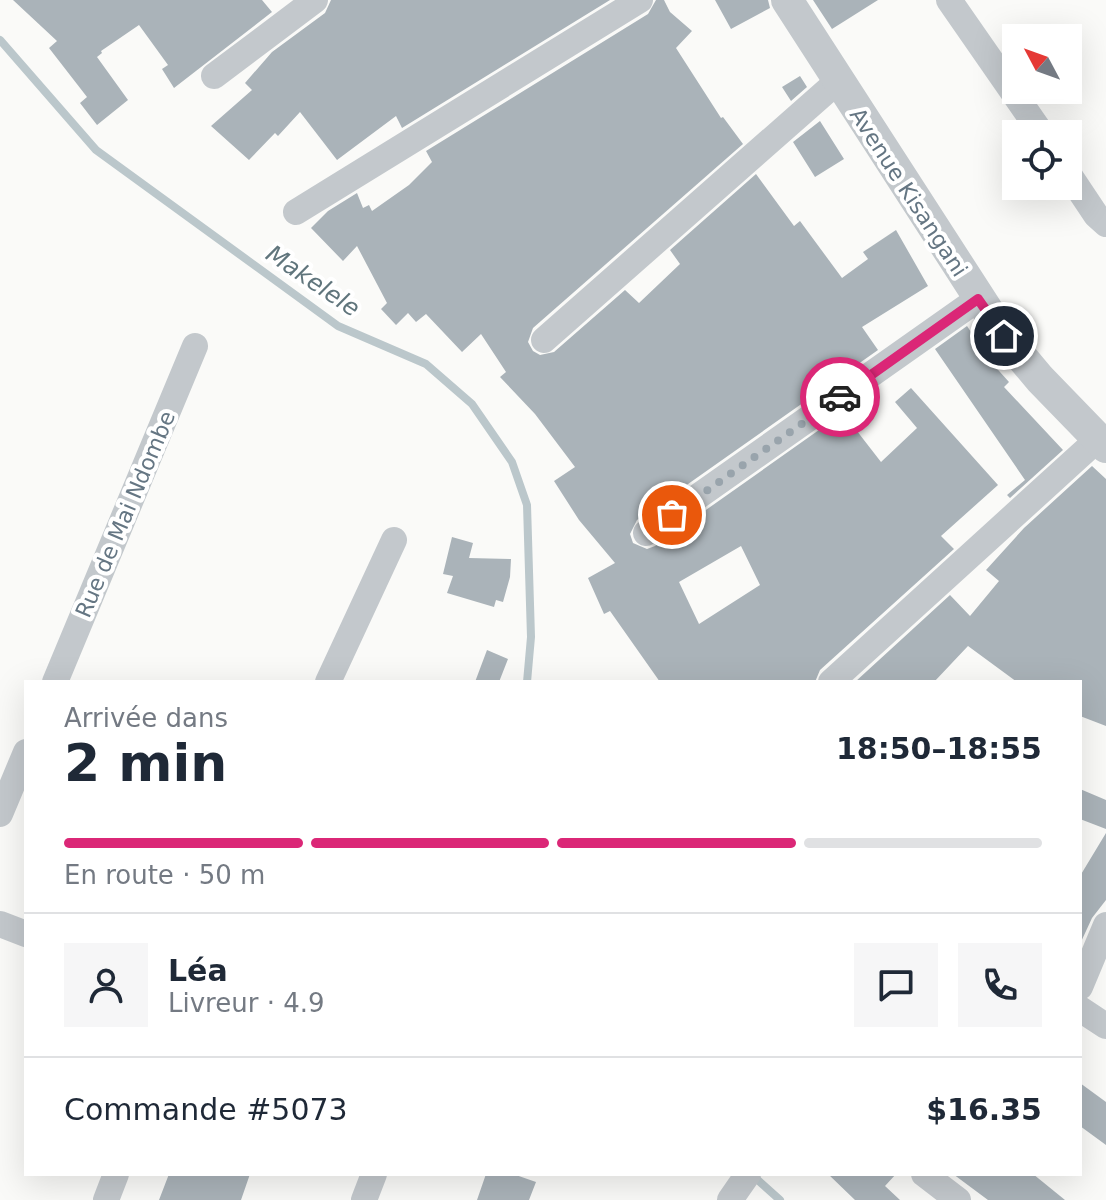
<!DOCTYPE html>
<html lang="fr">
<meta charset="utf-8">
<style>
:root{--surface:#fff;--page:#f6f6f7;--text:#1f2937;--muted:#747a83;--line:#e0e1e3;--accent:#db2777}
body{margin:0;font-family:"DejaVu Sans",sans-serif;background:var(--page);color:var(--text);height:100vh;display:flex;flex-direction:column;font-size:30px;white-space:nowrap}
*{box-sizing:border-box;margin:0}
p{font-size:26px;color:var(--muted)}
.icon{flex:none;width:44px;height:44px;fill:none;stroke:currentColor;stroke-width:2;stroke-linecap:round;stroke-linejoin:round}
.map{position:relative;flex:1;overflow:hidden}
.panel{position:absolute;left:24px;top:680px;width:1058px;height:496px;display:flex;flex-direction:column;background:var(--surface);border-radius:0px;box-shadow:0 8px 32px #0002}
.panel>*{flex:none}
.needle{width:52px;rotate:311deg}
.fabs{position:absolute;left:1002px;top:24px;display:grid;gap:16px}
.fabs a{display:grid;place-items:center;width:80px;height:80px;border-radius:0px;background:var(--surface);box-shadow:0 8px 32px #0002;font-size:40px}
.pin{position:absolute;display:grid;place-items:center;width:68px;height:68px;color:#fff;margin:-34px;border:4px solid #fff;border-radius:50%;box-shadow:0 2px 8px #0007}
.courier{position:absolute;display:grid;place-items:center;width:80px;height:80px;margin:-40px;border:6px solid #db2777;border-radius:50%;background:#fff;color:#222;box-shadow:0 2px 10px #0007}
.headline em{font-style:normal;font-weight:700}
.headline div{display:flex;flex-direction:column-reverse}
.headline{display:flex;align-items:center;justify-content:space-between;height:136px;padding:0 40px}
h1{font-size:52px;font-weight:700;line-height:60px}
.bar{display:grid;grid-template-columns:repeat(4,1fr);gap:12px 8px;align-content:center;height:96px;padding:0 40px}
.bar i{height:10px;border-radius:6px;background:var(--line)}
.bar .on{background:var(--accent)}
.bar p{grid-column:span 4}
.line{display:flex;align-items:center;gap:20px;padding:0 40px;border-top:2px solid var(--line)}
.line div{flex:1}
.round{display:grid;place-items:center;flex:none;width:84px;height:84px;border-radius:0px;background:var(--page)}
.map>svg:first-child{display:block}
</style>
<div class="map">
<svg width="1106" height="1200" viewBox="0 0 1106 1200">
<rect width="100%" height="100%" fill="#fafaf8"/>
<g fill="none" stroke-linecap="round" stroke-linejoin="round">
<path stroke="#bbc7cb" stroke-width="8" d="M0,40L96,150L338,326L426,364L472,404L512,462L527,505L531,637L527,682
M751,1174L780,1200"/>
</g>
<path fill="#aab3b9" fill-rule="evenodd" d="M13,0H262L272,12L174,88L162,69L168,65L139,25L101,51L102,53L97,57L128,100L97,125L80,103L87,97L49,48L57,41Z
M331,0H610L402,128L396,116L337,160L300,112L278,136L275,133L249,160L211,126L252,90L245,83L272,52L325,13Z
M656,0H664L670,12L692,31L676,48L721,118L723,117L743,144L533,328L528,342L533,351L540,355L554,352L625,290L639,303L680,264L670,250L756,174L794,226L800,221L842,278L868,259L863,252L896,230L928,286L862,327L878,350L637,520L630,534L633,543L647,549L655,546L843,413L881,462L917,428L895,402L911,388L998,485L941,536L954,549L820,670L815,682H660L610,611L604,614L588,578L615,563L579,520L554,481L575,467L535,414L500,377L506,372L481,334L462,352L426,314L416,322L408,313L396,325L381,309L387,303L357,246L343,261L311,228L328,211L357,193L363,208L369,205L372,211L409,185L432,162L426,151L648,14ZM741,546L760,585L699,624L679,582Z
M715,0H768L770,8L731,29Z
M813,0H878L832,29Z
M800,76L807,87L791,101L782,87Z
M820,121L844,159L815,177L793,142Z
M967,326L975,338L972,341L1009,382L1004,387L1063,450L1010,498L1007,495L1025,480L935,349Z
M1092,466L1106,479V726L1080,716V682H1017L968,646L934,682H855L950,595L970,616L999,581L986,570L1024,528Z
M452,537L473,543L469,558L511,559L510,577L503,602L496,600L494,607L447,593L453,576L443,574Z
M487,650L508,659L499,682H475Z
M1080,789L1106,800V829L1080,819Z
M1106,833V900L1092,918L1080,944V876Z
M1080,1083L1106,1102V1145L1080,1126Z
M169,1174H250L241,1200H159Z
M486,1174H513L536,1182L529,1200H477Z
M828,1174H896L885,1186L900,1200H855Z
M953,1174H1033L1065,1200H988Z"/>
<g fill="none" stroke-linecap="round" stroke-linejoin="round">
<path stroke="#c3c8cc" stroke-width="26" d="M949,0L1042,134
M214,76L315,0
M1068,173L1096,215L1106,224
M296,212L640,0
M544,340L838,81
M646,533L978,299
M55,682L195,346
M328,682L394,540
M831,682L1097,440
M0,814L26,752
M0,924L26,934
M1080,987L1106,925
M1080,1009L1106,1026
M924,1174L958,1200
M106,1200L116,1174
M364,1200L374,1174
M730,1200L748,1174"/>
<path stroke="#c3c8cc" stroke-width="32" d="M787,0L1004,336L1040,379L1106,447"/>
</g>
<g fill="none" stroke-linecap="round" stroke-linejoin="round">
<path stroke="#99a4ac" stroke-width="8" stroke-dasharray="0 14.4" d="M672,515L840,397"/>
<path stroke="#db2777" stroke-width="10" d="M840,397L978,299L1004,336"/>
</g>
<g text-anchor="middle" stroke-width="8" stroke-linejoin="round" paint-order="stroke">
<g font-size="22" fill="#657683" stroke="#fff">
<text transform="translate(909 192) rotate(57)" y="8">Avenue Kisangani</text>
<text transform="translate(125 514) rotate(-67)" y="8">Rue de Mai Ndombe</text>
</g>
<g font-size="24" font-style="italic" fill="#60757c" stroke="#fff">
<text transform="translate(313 281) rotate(34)" y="8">Makelele</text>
</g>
</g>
</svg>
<div class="fabs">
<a><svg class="needle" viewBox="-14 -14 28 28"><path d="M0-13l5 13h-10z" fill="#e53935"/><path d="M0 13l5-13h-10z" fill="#747a83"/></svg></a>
<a><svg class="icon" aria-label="locate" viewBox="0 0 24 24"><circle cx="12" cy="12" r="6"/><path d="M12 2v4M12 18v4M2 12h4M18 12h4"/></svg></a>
</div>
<div class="pin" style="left:672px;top:515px;background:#ea580c"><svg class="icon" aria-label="bag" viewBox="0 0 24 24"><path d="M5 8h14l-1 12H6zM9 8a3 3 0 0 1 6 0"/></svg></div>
<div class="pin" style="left:1004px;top:336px;background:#1f2937"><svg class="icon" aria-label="home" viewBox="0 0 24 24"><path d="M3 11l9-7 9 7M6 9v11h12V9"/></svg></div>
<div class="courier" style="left:840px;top:397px"><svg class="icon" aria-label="car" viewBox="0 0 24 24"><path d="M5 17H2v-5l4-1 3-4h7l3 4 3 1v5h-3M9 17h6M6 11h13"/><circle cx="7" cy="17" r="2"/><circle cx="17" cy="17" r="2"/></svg></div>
<section class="panel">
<div class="headline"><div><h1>2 min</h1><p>Arrivée dans</p></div><em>18:50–18:55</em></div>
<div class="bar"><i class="on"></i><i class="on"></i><i class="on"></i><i></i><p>En route · 50 m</p></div>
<div class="line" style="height:144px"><a class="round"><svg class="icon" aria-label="person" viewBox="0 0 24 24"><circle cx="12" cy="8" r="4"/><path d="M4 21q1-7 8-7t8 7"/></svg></a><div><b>Léa</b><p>Livreur · 4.9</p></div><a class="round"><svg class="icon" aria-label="chat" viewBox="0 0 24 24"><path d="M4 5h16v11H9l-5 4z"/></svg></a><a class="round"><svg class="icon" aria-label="phone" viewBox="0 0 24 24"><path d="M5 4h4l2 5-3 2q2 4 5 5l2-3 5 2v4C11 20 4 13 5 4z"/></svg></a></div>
<div class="line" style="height:104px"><div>Commande #5073</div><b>$16.35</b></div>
</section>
</div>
